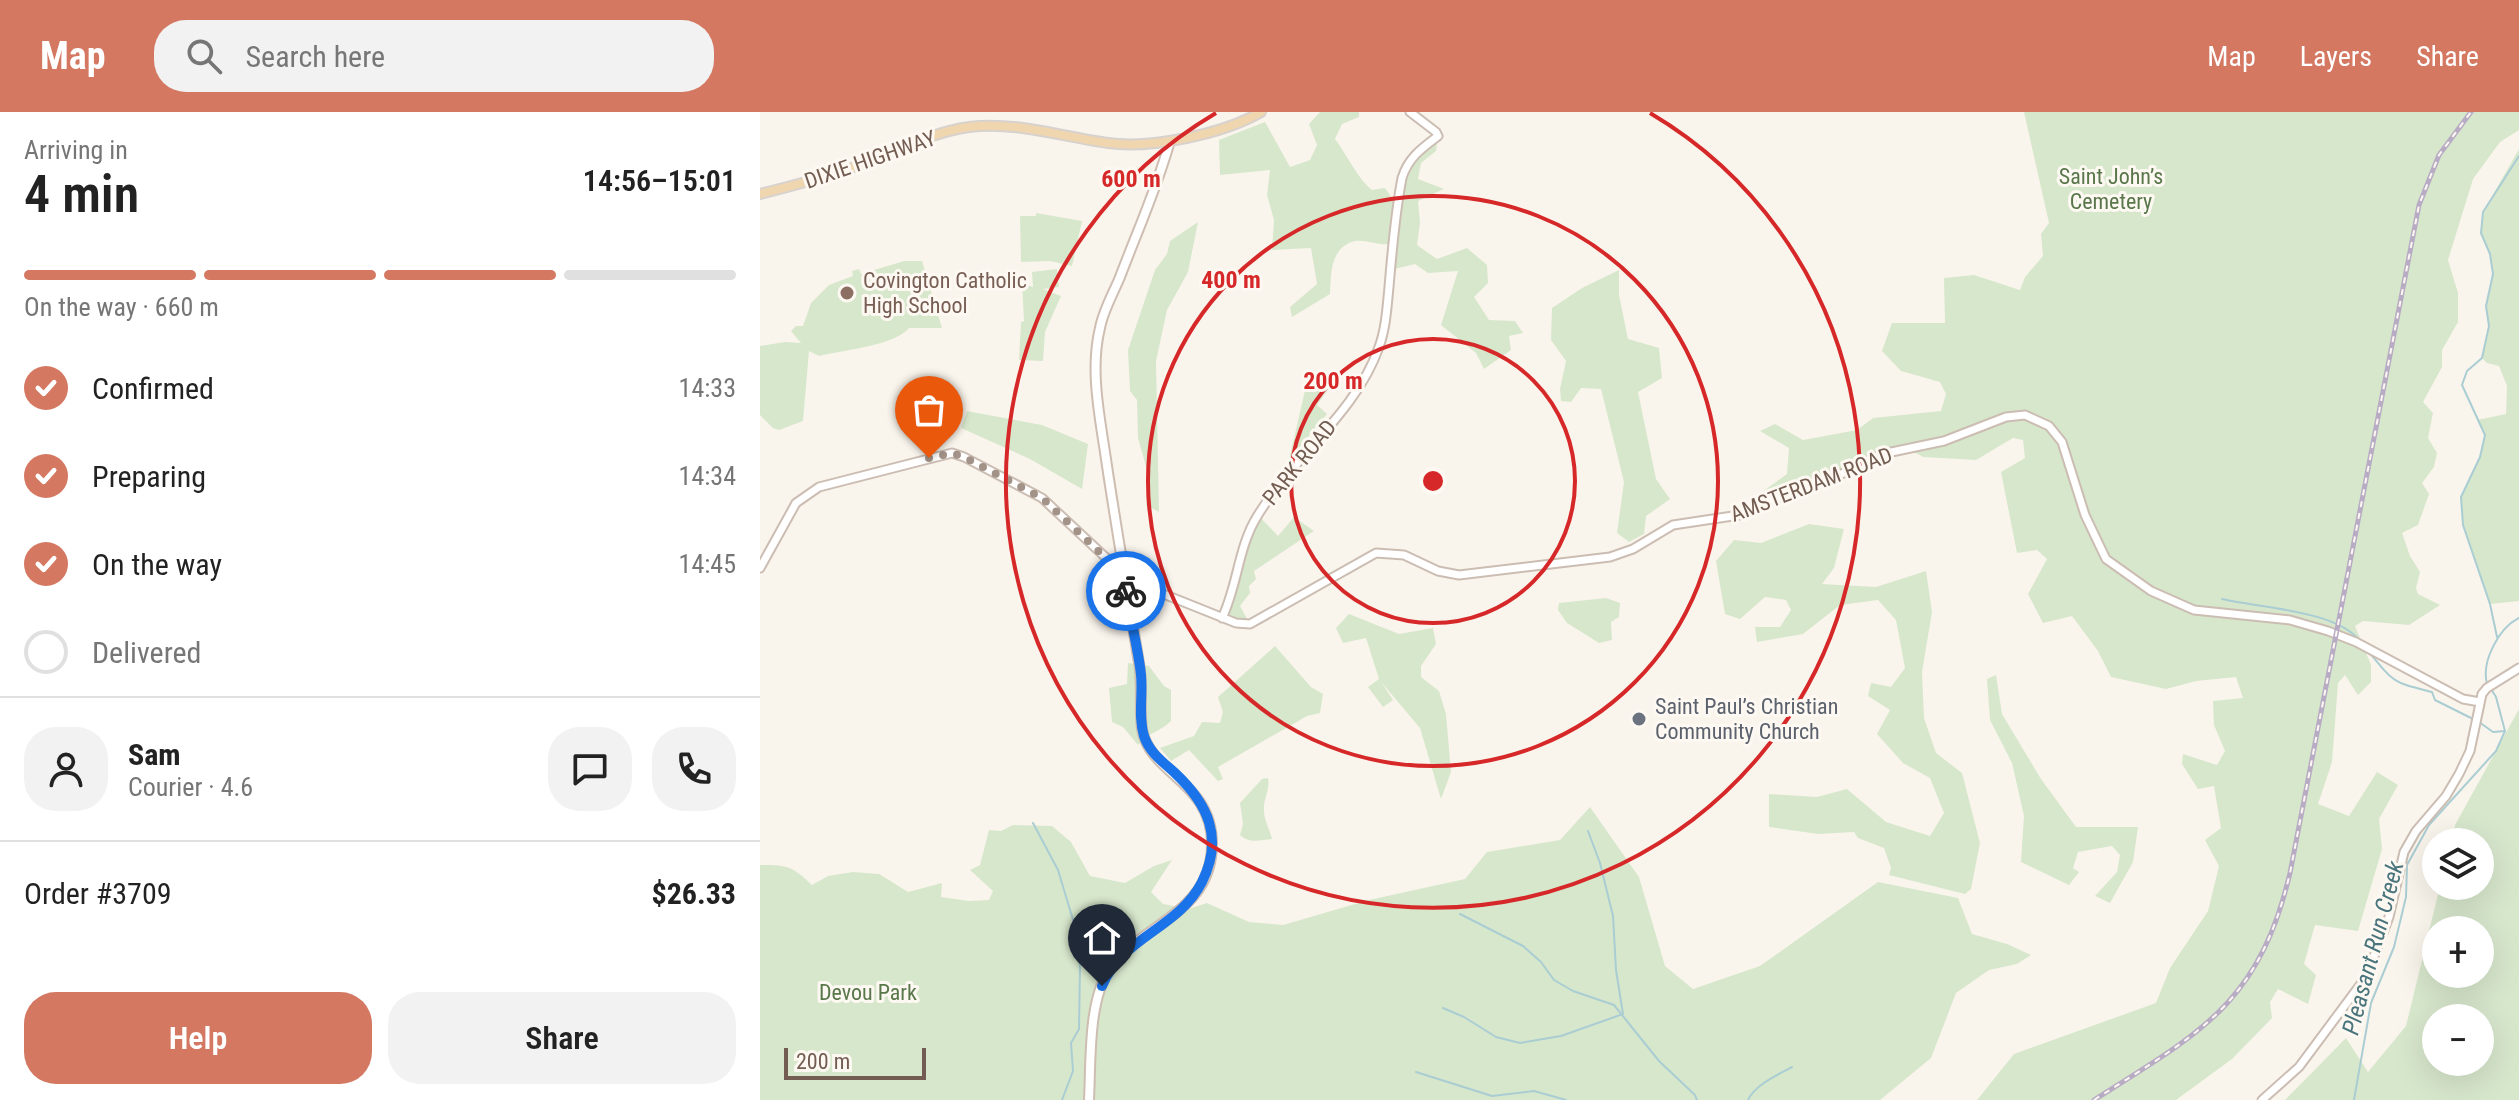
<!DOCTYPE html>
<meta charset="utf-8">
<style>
:root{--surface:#fff;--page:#f2f2f2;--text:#222;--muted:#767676;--line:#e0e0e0;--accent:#d47862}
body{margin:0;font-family:"Roboto Condensed",sans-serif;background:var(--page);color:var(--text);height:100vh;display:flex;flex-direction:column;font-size:30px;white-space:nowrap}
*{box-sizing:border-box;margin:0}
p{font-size:26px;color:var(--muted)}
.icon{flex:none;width:44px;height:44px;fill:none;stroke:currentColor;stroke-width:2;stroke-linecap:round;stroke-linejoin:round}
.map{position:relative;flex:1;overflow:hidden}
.sheet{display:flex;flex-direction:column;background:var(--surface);width:760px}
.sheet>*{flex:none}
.controls{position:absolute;left:1662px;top:716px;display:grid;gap:16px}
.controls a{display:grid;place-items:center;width:72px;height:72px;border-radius:50%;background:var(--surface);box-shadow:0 8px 32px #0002;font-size:40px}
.scale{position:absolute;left:24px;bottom:20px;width:142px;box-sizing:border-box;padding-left:8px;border:4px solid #735d52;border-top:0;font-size:22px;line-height:28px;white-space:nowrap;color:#735d52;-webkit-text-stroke:6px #fdf9f2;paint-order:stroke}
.pin{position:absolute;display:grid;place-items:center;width:68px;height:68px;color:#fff;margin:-82px -34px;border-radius:50% 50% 50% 0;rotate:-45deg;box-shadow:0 0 8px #0007}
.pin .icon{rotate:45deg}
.courier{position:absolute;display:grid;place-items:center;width:80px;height:80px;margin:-40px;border:6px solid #1a73e8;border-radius:50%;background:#fff;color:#222;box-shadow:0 2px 10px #0007}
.summary em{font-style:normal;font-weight:600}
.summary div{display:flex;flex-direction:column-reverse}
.summary{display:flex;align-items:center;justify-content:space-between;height:136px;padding:0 24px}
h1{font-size:52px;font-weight:600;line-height:60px}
.bar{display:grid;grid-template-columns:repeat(4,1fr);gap:12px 8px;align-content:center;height:96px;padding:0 24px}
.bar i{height:10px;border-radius:6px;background:var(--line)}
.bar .selected{background:var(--accent)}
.bar p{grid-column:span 4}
.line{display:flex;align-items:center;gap:20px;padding:0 24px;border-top:2px solid var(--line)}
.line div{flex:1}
.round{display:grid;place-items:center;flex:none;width:84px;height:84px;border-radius:32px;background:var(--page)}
ol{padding:0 24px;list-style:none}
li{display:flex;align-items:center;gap:24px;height:88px}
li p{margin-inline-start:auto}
li .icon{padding:8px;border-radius:50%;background:var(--accent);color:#fff;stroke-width:4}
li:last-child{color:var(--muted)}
li i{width:44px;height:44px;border:4px solid var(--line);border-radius:50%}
.cta{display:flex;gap:16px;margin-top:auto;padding:16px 24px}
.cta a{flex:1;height:92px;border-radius:32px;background:var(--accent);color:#fff;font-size:32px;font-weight:600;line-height:92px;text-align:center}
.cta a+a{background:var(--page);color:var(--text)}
header{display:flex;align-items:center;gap:48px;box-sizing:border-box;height:112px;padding:0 40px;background:var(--accent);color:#fff}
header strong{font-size:38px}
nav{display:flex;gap:44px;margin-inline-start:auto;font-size:28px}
.search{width:560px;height:72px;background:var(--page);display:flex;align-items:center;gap:20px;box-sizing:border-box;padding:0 28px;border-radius:32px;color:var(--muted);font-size:30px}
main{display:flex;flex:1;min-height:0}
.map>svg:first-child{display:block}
</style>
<header>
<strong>Map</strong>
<div class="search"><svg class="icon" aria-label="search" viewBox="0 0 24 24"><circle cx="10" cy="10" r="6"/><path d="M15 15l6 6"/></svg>Search here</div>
<nav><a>Map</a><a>Layers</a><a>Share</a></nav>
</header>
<main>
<section class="sheet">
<div class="summary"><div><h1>4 min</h1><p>Arriving in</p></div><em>14:56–15:01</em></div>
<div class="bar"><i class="selected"></i><i class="selected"></i><i class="selected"></i><i></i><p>On the way · 660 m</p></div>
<ol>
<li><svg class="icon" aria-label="check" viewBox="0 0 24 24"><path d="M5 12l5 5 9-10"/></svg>Confirmed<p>14:33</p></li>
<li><svg class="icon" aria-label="check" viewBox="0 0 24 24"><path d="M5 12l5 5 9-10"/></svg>Preparing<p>14:34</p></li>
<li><svg class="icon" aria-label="check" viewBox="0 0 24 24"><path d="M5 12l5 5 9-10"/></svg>On the way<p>14:45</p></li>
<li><i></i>Delivered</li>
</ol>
<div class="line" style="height:144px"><a class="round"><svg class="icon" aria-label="person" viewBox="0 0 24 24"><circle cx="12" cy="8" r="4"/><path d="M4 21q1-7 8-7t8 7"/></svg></a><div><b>Sam</b><p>Courier · 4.6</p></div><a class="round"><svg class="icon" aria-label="chat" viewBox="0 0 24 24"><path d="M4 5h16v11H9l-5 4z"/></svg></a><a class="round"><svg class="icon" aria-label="phone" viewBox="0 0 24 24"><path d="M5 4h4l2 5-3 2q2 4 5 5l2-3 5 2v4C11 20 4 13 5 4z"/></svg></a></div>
<div class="line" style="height:104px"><div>Order #3709</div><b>$26.33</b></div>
<div class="cta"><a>Help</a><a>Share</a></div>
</section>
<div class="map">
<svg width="1759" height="988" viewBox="0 0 1759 988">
<rect width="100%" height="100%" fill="#faf5ec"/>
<path fill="#d7e7cc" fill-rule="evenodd" d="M560,0H599V5L582,12L575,27C587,43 598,67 612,78L625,76L632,86L638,87L644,59L678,24L676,39L661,51L658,67L684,77L658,89L660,111L657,133L677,147L707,136L727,153L728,171L714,185L729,208L755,209L763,221L749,224L751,238L724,257L716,241L681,213L698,159L668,161L655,152L630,158L632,132C619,134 605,127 595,129C570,135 571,162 570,182L532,205L530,195L557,172L551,136L512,138L514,108L507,83L510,58L460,63L459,28L505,10L530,55L550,48L557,33L549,12Z
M1264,0H1759V18L1740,30L1713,67L1688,148L1698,181V210L1682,238V255L1663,290L1673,301L1668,326L1677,341L1674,355L1662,371L1669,382L1658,413L1642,421L1650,444L1660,460L1656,476L1658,482L1680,493L1649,513L1603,509L1595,514L1611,553V570L1598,583L1585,563L1578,571L1572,650L1558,692L1589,704L1617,660L1638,673L1619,707L1622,737L1598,819L1555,813L1544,852L1556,863L1548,892L1518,877L1510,890L1512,906L1472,947L1416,988H1217L1254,942L1396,891L1410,856L1448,799L1459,754L1445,728L1461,716L1454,674L1438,677L1422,652L1423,642L1457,653L1465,639L1454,613L1453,589L1483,586L1476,565L1436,569L1406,577L1351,565L1338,539L1312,504L1283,511L1268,482L1287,447L1277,438L1257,441L1241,360L1265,346L1263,328L1253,326L1216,348L1163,345L1148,336C1097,350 1050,370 1003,395L990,389L1027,362L1029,336L1000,319L1015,312L1043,328L1097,318L1113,306L1181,299L1186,282L1180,270L1141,259L1122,239L1132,211H1185L1184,166L1214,163L1260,178L1265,165L1283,144L1281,122L1289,111Z
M1759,37V489L1730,492L1703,413L1701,385L1720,345L1725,324L1717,308L1746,302L1747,274L1739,254L1727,251L1722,246L1729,214L1726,194L1733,162L1730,142L1721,121L1723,100Z
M276,101L322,109L312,154L290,149L261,150L260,104H276Z
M438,110L428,160L407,198L396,249L399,400L386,393L389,365L378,326L377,288L370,279L368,238L395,158L407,142L410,129Z
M144,149H162L182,216H149C134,234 82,238 59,244L49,239L43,309L19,318L13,316L0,303V234L25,230L41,231L31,219L36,214H43L51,191L69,173L93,164L92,159L99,157L101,162Z
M297,157L299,175L283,177L301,184L285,220L283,249L259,248L261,210L264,209L262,171L273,175L272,160Z
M859,158V183L868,227L899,236L902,266L878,280L896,367L910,387L886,404L884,422L869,430L857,421L864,370L841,277L821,276L811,290L801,289L800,277L806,249L791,228L792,196L822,176Z
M549,261L577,265L557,293L567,302L529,348Z
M207,299L282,313L328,332L322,377L270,347L201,316Z
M498,403L518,424L534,405L554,419L494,459L496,467L489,474L490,481L480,494L490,512L462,506L482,439Z
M1049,412L1084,417L1074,456L1062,472L1116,475L1166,459L1172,500L1162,560L1164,606L1176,641L1202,661L1220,731L1211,777L1205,782L1129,763L1131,756L1124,736L1098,726L1094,720L1058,722L1009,715V682L1057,685L1087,677L1126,710L1170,724L1184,701L1170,666L1143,651L1117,622L1130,598L1108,584L1111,571L1131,575L1145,556L1136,508L1118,488L1080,493L1043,522L997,530L995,515H1020L1031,498L1026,488L1005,485L980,507L965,502L956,449L974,428L1001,431Z
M846,486L860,491L859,505L851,510L852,528L839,531L807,511L798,498L799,491Z
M589,502L639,522L673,516L676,532L661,554V565L679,579L686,602L691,660L681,687L660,616L622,571L633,588L623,595L608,575L619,567L606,526L583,531L576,516Z
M515,534L551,575L563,582L560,601L547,604L458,655L463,667L458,669L429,638L411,649L400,636L434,624L442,610L460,611L463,600L458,585Z
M368,551L389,554L404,574L411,578V609C400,620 387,621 378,633L363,615L352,610L349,576L367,572Z
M1236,563L1242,602L1281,667L1316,715H1378L1373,750L1350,791L1335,784L1357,760L1360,743L1352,734L1318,740L1313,756L1319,760L1309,773L1261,750L1264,704L1252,651L1230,608L1227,567Z
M1759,597V988H1525L1586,926L1608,960L1646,914L1680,774H1720V730H1691L1695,713ZM1676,818H1720V862H1676ZM1676,906H1720V950H1676Z
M508,666C510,676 505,684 504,694C503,708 509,715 512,727C501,728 489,732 480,723L483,712L480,691L502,667Z
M830,695L879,765L905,854L933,877L1000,854L1118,770L1198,786L1212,822L1247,832L1271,843L1257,852L1229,858L1196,881L1171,946L1120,988H0V753C28,753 32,754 52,773L68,764L93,760L119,762L148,780L182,771L181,785L209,789L229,788L233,779L210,758L220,753L229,718L241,719L253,713L292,714L311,730L330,764L365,771L394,754L412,748L391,780L403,792L414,794L419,800L447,791L489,810L523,813L609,788L705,767L727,740L800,728Z"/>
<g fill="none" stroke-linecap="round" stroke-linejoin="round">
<path stroke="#aacdd3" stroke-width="2" d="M1462,487C1500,496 1576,498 1600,529
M1737,525L1730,492L1703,413L1701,385L1720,345L1725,323L1702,273L1707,259L1722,246L1729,214L1726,194L1733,162L1730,142L1721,121L1723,100L1759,44
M1609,540C1635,572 1633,570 1672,580L1675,588L1713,607
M1727,572C1721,549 1739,516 1759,506
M1719,610L1733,620L1745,619
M273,711L298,758L317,821L320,855L319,917L311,931L313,959L302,988
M700,802L763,834L781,850L794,868L813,879L854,893L899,949L935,983L937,988
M683,896L704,905L736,925L760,931L801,924L863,902L856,858L853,804L840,751L828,719
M656,960L732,984L774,979L806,988
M988,988C995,973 1017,963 1032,955
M1594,988L1611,891L1634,835L1646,785L1647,753L1669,713L1736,639L1745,619L1736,585L1731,577"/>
<g stroke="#ccbdb3" stroke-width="11">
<path id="tertiary" d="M0,456L36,391L59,375L192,341L204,345L282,386L371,469L476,511L490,512L616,441L644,443L678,459L699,463L850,445L873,437L913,413L986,402L1035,377L1084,361L1122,342L1184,329L1246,305L1265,303L1289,314L1302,330L1325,403L1346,447L1391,479L1434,498L1530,508L1568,519L1596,530L1703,587L1720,590
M462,506C478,473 478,434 498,403C533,345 596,301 619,235C626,216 627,195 629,175C632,139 635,102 642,66C648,46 662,36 678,24L676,20L650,0
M1502,988L1539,955L1606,865L1629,805L1644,740L1656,719L1686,684L1699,662L1710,639L1722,582L1727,576L1759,556"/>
</g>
<g stroke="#cebdb1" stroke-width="12">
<path id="secondary" d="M329,988C331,950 328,890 349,858C381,811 452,802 452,732C452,669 390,663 382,617C379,595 383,573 379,551C368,485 357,420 347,354C341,310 329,260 340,216C343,199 353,182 360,165C377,120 397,76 410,29"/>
</g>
<g stroke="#d8d2cf" stroke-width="12">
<path id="primary" d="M0,82C36,73 71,64 105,51C139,38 173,20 209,15C255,9 302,25 348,31C391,37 463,22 501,0"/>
</g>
<use href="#tertiary" stroke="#fff" stroke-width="7"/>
<use href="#secondary" stroke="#fff" stroke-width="8"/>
<use href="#primary" stroke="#f0d6ae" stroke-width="8"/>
<g stroke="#b8abc4" stroke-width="5">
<path id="rail" d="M1334,988C1441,920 1499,892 1530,761L1659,93L1679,43L1711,0"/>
</g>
<use href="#rail" stroke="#fdf9f2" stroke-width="2" stroke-dasharray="6" stroke-linecap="butt"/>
</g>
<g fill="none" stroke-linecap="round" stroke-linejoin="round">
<path stroke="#a29288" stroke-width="8" stroke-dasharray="0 14.4" d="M169,346L192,341L204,345L282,386L364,463L366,479"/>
<path stroke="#1a73e8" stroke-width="10" d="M342,874C363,824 418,817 442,770C464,726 448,692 415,661C403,650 389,640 384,624C378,605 383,583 381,563C378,535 370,507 366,479"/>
</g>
<g fill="none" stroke="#d62828" stroke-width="4">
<circle cx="673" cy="369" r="142"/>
<circle cx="673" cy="369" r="285"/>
<path d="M890 1A427 427 0 1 1 456 1"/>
</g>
<circle fill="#8d6e63" stroke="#fdf9f2" stroke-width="3" cx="87" cy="181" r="8"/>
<circle fill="#6b7280" stroke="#fdf9f2" stroke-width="3" cx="879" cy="607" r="8"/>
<g text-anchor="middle" stroke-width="6" stroke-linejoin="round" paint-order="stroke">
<g font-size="22" fill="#735d52" stroke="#fdf9f2">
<text transform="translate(110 47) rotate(-19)" y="8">DIXIE HIGHWAY</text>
<text transform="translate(539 350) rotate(-51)" y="8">PARK ROAD</text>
<text transform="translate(1051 372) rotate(-21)" y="8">AMSTERDAM ROAD</text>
</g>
<g font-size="22" fill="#59774b" stroke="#fdf9f2">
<text x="1351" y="72">Saint John’s<tspan x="1351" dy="25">Cemetery</tspan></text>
<text x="108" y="888">Devou Park</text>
</g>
<g font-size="22" fill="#785e54" stroke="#fdf9f2" text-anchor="start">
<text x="103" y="176">Covington Catholic<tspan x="103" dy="25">High School</tspan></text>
</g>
<g font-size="22" fill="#5b616d" stroke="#fdf9f2" text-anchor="start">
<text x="895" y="602">Saint Paul’s Christian<tspan x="895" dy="25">Community Church</tspan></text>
</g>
<g font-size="24" font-style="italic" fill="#4a757c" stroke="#fdf9f2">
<text transform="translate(1613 836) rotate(-75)" y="8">Pleasant Run Creek</text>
</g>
</g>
<circle cx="673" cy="369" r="12" fill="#d62828" stroke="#fdf9f2" stroke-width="4"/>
<g font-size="24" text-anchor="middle" font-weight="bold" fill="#d62828" stroke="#fdf9f2" stroke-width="6" stroke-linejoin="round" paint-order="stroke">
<text x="371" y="75">600 m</text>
<text x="471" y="176">400 m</text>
<text x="573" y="277">200 m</text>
</g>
</svg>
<div class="controls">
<a><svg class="icon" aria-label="layers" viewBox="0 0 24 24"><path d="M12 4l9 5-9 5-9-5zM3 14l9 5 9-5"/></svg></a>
<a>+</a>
<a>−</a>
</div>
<div class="scale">200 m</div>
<div class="pin" style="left:169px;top:346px;background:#ea580c"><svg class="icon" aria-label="bag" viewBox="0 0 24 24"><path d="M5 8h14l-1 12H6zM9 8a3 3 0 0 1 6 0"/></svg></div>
<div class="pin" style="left:342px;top:874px;background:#1f2937"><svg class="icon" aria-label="home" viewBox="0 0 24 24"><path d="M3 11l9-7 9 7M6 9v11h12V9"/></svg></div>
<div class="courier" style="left:366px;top:479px"><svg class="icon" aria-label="bike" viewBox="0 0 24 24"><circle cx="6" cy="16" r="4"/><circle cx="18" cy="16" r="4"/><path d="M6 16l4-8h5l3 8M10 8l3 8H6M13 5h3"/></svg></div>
</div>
</main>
